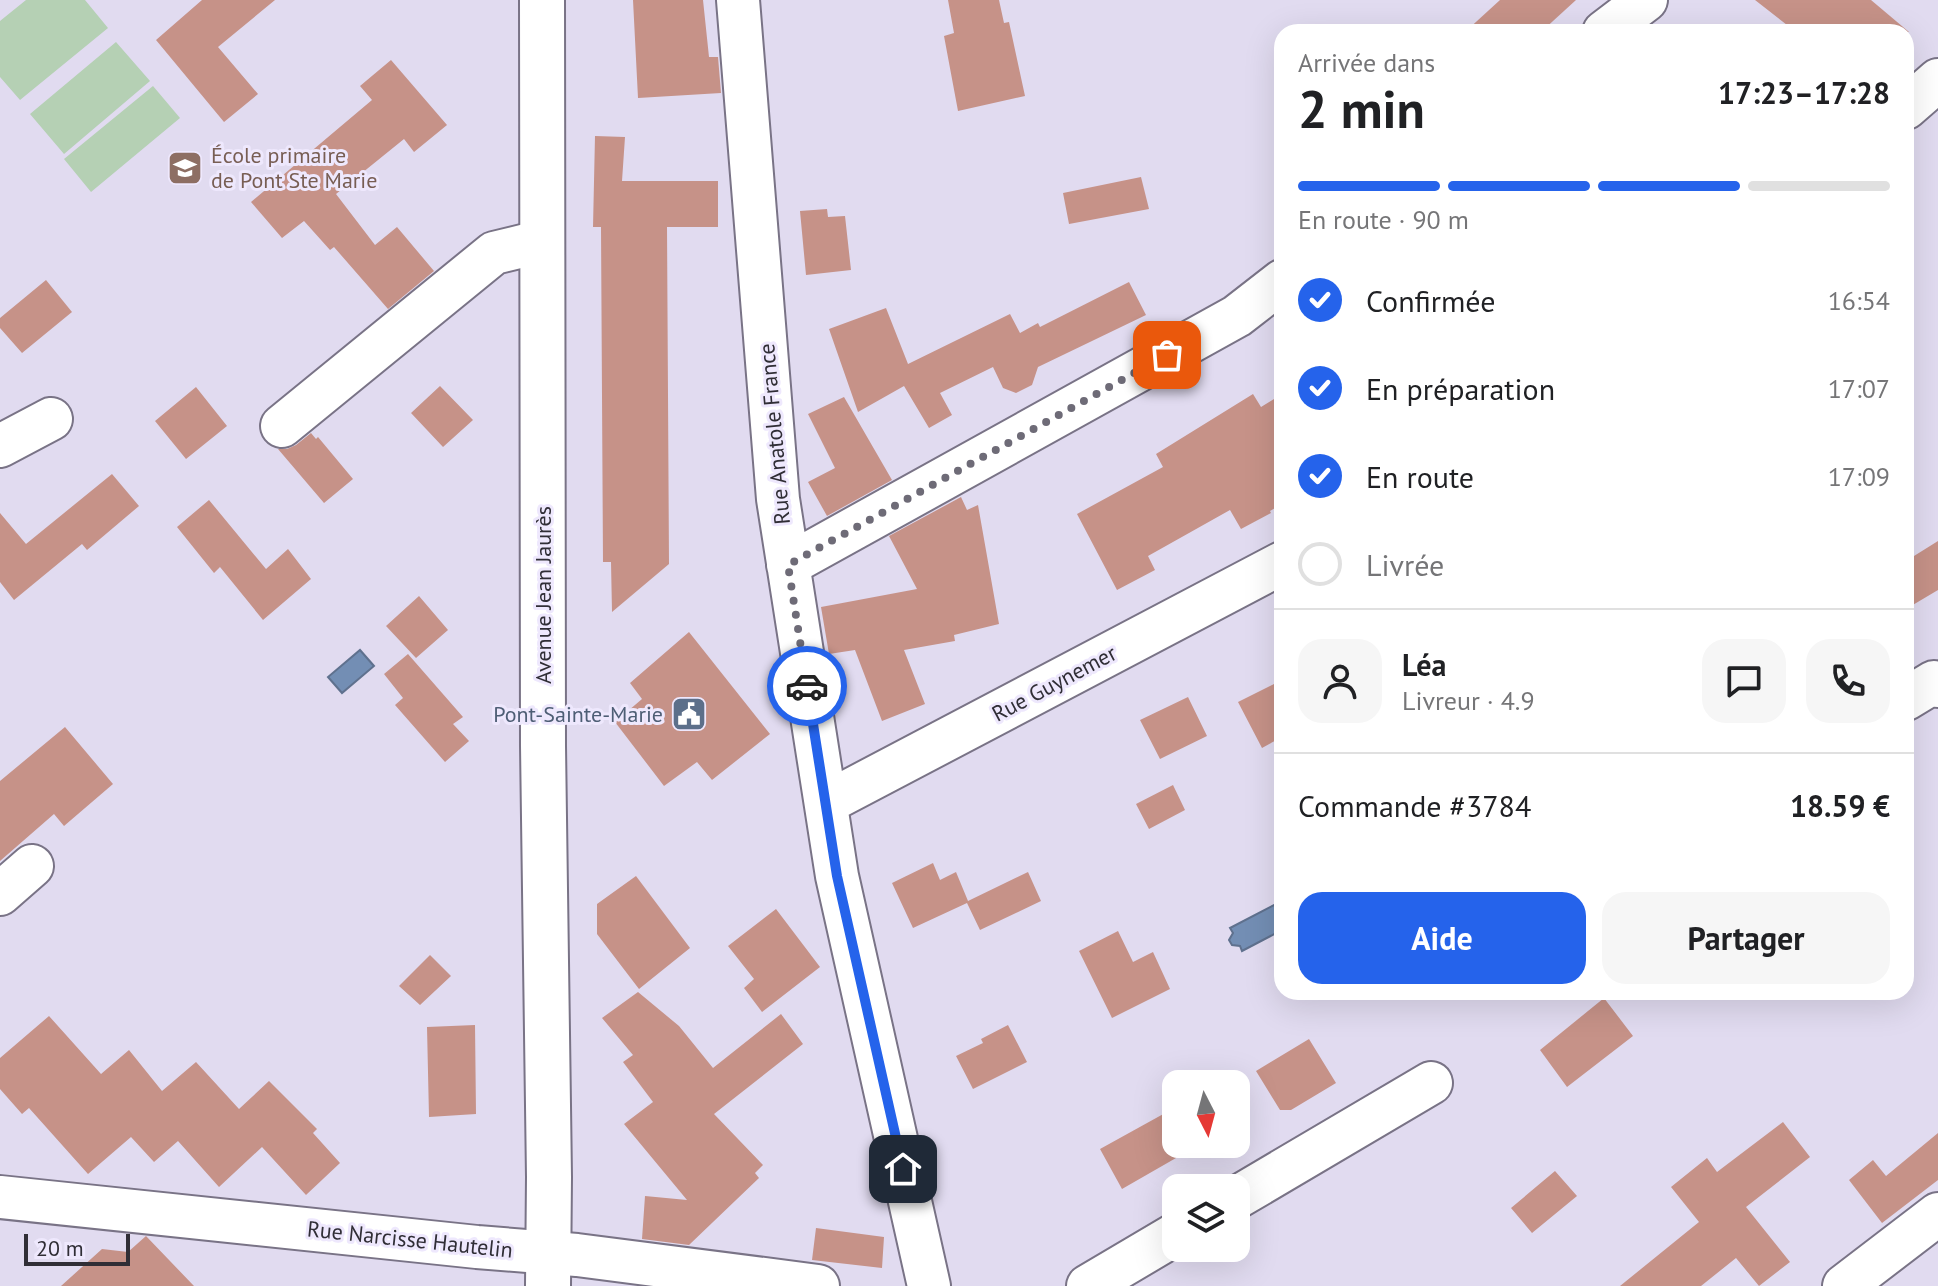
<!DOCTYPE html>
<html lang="fr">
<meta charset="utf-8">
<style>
:root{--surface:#fff;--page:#f6f6f6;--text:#202124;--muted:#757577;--line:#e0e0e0;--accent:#2563eb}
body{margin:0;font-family:"PT Sans",sans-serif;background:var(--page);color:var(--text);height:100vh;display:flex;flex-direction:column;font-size:30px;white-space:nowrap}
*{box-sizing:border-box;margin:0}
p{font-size:26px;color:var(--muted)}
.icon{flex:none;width:44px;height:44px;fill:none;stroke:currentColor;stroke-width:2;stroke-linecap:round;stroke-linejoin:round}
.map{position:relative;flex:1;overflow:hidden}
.sheet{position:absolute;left:1274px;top:24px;width:640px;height:976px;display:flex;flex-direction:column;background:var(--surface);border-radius:24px;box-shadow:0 8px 32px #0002}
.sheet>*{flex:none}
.needle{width:52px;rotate:174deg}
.buttons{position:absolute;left:1162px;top:1070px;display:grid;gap:16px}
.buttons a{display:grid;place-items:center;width:88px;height:88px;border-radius:16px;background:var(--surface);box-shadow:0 8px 32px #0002;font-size:40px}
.scale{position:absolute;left:24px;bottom:20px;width:106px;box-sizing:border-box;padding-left:8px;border:4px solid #302e36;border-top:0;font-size:22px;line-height:28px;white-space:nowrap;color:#302e36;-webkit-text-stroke:6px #eee8fd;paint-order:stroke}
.pin{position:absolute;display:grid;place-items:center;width:68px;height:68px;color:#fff;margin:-34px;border-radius:16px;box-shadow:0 4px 12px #0006}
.courier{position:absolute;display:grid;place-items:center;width:80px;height:80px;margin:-40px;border:6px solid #2563eb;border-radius:50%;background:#fff;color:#222;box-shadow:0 2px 10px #0007}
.headline em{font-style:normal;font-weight:800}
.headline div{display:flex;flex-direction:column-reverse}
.headline{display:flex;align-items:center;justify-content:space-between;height:136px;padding:0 24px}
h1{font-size:52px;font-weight:800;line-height:60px}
.bar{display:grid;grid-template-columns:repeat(4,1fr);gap:12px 8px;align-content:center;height:96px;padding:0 24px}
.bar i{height:10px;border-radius:6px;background:var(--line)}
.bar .current{background:var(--accent)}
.bar p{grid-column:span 4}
.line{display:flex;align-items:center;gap:20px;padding:0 24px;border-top:2px solid var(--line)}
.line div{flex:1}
.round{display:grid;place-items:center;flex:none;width:84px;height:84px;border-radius:24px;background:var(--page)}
ol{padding:0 24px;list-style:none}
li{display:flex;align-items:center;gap:24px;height:88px}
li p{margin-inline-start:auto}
li .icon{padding:8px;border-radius:50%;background:var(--accent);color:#fff;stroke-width:4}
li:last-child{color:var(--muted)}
li i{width:44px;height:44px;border:4px solid var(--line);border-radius:50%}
.cta{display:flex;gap:16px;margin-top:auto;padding:16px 24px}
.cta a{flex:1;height:92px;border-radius:24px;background:var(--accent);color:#fff;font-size:32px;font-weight:800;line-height:92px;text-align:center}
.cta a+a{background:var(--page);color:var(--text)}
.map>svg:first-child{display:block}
</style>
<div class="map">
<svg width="1938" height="1286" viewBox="0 0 1938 1286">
<rect width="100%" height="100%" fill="#e1dbf0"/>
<path fill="#b5d0b4" d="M26,0H85L108,28L20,100L0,77V21Z
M116,42L150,81L64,154L30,114Z
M153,86L180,118L91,192L64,159Z"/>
<path fill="#738eb4" stroke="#5f718e" stroke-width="2" d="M360,650L374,666L342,693L328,677Z
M1282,901V930L1242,951L1240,946L1232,945L1229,940L1233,933L1230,928Z"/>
<path fill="#c69288" d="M202,0H275L218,47L258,94L224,122L156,40Z
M633,0H703L709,57H718L721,93L638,98Z
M948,0H999L1004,23L1009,22L1025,96L958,111L944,36L954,33Z
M1500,0H1576L1541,32H1465Z
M1755,0H1871L1909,32H1796Z
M391,60L447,125L414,152L404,139L336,194L375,245L397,227L434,271L388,309L334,247L330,250L304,221L282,238L251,202L372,100L360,86Z
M595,136L625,137L622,181H718V227H667L669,564L612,612L611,562H603L601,227H593Z
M1141,177L1149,209L1069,224L1063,193Z
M827,209L828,217L845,216L851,270L806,275L800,211Z
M46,280L72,312L22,353L0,328V318Z
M1129,282L1146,315L1038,367L1032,385L1016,393L1003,388L993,367L940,393L952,415L929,428L904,386L858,412L829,329L886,308L908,364L1010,314L1020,333L1038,323L1040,327Z
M440,386L473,420L443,447L411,413Z
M196,387L227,426L186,459L155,421Z
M1253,394L1261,407L1282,394V504L1270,511L1271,513L1241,529L1230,510L1148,556L1155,570L1117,590L1077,514L1163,467L1156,454Z
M844,397L892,480L827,516L808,482L835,468L808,414Z
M311,433L316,439L318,437L353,479L324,503L278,449H287L296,445Z
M112,474L139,506L87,550L82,544L14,600L0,582V513L26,544Z
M961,497L967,510L978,505L999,624L954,635L955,641L904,650L925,704L882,721L855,650L829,654L821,607L917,589L889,536Z
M209,500L266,569L288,549L311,579L263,620L220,567L214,573L177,527Z
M1938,541V590L1906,609V561Z
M419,596L448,630L416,658L386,626Z
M689,632L770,734L712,780L697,762L664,786L615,722L642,699L630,683Z
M408,654L463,717L453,724L469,741L445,762L395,705L403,698L384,674Z
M1282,680V737L1262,748L1238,702Z
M1188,697L1207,736L1160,759L1140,720Z
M65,727L113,784L64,826L54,814L0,861V781Z
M1173,785L1185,810L1149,829L1136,804Z
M933,863L940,880L956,872L968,901L1028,872L1041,901L980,930L967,903L913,928L892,883Z
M636,876L690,948L639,989L597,934V904Z
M776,909L820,967L762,1012L744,988L754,979L728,946Z
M1118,931L1133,962L1153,952L1170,989L1112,1018L1079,951Z
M430,955L451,976L420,1005L399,986Z
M638,992L679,1026L713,1068L781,1014L803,1044L714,1114L763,1165L755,1173L759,1178L689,1245L642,1239L645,1196L687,1200L624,1124L653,1102L623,1062L633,1055L602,1018Z
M1604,998L1633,1036L1567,1087L1540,1050Z
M49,1016L101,1074L129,1050L162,1091L196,1062L239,1109L269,1081L317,1129L313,1133L340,1163L306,1195L262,1147L219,1187L178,1141L154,1162L131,1137L88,1174L29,1108L22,1114L0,1089V1058Z
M475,1025L476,1114L429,1117L427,1027Z
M1008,1025L1027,1062L973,1089L956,1056L983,1043L981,1039Z
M1309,1039L1336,1083L1291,1110H1280L1256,1071Z
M1176,1107V1158L1122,1189L1100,1149Z
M1783,1122L1810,1157L1746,1207L1790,1262L1759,1286L1736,1258L1701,1286H1620L1699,1222L1671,1187L1707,1158L1717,1172Z
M1938,1133V1180L1882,1223L1849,1180L1873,1160L1886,1176Z
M1555,1171L1577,1196L1532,1233L1511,1208Z
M816,1228L884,1237L882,1268L812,1260Z
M146,1236L194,1286H61L102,1249L128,1252Z"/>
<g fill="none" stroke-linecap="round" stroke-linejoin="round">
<g stroke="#797386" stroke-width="46">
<path id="minor" d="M738,0L778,499L837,876L929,1286
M1604,32L1646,0
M1906,108L1938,80
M282,426L494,253L543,241
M0,446L51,419
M788,565L1237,316L1282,281
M1906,699L1934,682L1938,686
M826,803L1282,563
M0,894L32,866
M0,1197L477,1247L577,1255L818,1286
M1236,1198L1431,1083
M1088,1286L1176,1234
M1844,1286L1938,1214"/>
</g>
<g stroke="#797386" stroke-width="48">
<path id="major" d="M542,0L543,746L549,1177L548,1286"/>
</g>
<use href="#minor" stroke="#fff" stroke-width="42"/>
<use href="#major" stroke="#fff" stroke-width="44"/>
</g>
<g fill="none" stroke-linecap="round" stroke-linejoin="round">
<path stroke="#6e6b77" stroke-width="8" stroke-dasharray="0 14.4" d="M807,686L788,565L1167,355"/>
<path stroke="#2563eb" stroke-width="10" d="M807,686L837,876L903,1169"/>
</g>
<defs>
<g id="school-square" transform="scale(1.8)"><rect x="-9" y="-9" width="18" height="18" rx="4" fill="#8d6e63" stroke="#eee8fd"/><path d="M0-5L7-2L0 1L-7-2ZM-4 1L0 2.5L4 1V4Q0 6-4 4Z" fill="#fff"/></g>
<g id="civic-square" transform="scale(1.8)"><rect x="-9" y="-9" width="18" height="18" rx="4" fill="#5c6f8a" stroke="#eee8fd"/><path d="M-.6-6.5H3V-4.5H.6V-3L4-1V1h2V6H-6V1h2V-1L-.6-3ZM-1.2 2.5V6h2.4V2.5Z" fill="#fff"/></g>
</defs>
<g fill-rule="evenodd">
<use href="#school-square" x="185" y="168"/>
<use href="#civic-square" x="689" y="714"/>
</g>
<g text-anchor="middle" stroke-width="6" stroke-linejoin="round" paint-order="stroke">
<g font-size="22" fill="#785e54" stroke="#eee8fd" text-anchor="start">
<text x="211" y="163">École primaire<tspan x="211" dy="25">de Pont Ste Marie</tspan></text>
</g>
<g font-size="22" fill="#302e36" stroke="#eee8fd">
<text transform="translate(774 434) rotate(-95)" y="8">Rue Anatole France</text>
<text transform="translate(543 595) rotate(-90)" y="8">Avenue Jean Jaurès</text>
<text transform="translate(1054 683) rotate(-28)" y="8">Rue Guynemer</text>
<text transform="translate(410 1239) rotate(6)" y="8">Rue Narcisse Hautelin</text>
</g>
<g font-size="22" fill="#4e5e75" stroke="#eee8fd" text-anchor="end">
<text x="663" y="722">Pont-Sainte-Marie</text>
</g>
</g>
</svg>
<div class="buttons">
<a><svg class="needle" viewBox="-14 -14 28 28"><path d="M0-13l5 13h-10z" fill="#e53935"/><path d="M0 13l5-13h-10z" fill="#757577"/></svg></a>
<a><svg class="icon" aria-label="layers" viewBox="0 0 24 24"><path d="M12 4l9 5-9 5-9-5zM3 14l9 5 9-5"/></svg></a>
</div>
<div class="scale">20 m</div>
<div class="pin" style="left:1167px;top:355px;background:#ea580c"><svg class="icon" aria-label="bag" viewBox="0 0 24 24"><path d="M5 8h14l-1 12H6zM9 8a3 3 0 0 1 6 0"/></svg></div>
<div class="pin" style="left:903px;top:1169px;background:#1f2937"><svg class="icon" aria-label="home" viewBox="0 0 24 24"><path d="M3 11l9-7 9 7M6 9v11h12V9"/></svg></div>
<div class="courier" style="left:807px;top:686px"><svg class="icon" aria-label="car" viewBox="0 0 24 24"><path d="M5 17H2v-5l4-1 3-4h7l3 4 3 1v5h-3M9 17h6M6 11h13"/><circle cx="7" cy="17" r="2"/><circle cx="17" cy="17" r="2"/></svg></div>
<section class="sheet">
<div class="headline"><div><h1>2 min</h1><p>Arrivée dans</p></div><em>17:23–17:28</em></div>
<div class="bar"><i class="current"></i><i class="current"></i><i class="current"></i><i></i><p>En route · 90 m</p></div>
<ol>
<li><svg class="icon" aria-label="check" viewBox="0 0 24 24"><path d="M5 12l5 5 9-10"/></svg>Confirmée<p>16:54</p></li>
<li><svg class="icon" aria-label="check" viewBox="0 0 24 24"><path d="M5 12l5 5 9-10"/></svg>En préparation<p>17:07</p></li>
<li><svg class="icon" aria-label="check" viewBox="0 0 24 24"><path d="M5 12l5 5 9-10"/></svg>En route<p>17:09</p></li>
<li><i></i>Livrée</li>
</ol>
<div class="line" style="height:144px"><a class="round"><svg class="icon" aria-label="person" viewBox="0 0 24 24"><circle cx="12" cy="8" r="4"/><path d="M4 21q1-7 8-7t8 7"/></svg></a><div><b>Léa</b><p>Livreur · 4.9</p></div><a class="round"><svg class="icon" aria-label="chat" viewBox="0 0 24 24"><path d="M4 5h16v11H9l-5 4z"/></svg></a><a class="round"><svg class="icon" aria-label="phone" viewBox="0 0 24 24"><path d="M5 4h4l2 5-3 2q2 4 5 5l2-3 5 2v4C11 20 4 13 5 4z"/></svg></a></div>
<div class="line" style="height:104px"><div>Commande #3784</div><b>18.59 €</b></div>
<div class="cta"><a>Aide</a><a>Partager</a></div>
</section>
</div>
